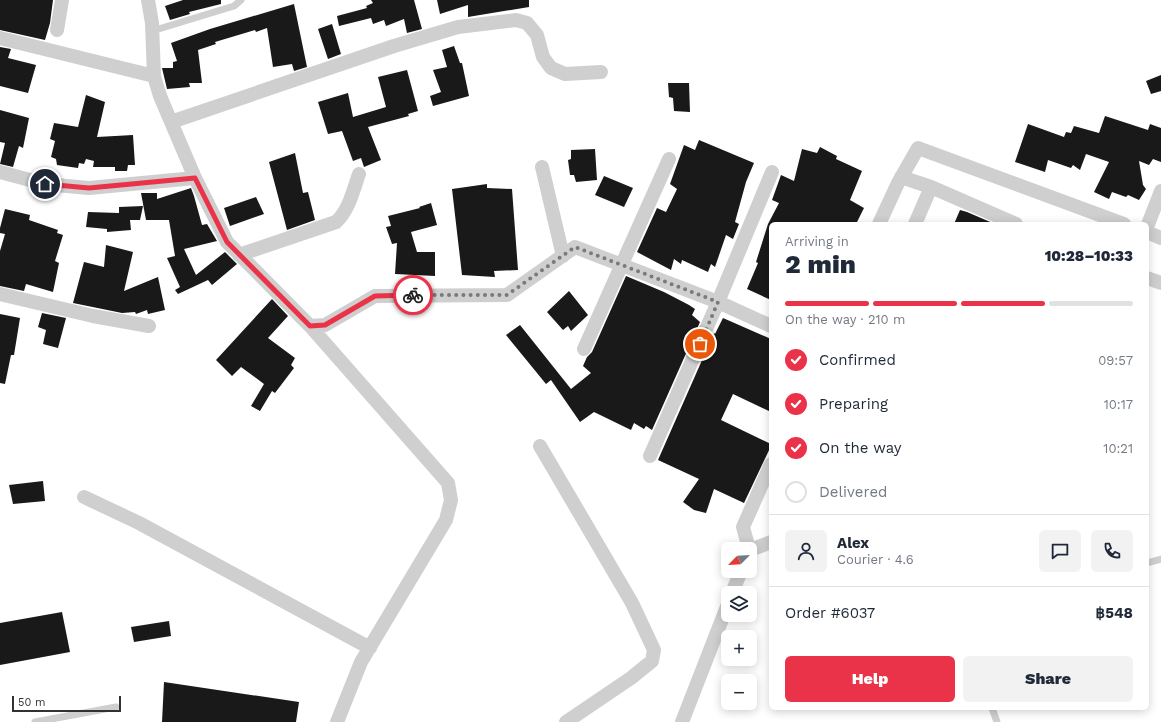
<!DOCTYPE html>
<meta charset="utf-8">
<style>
:root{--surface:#fff;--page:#f2f2f3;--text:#1f2937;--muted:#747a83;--line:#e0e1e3;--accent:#ea3348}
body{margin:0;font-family:"Work Sans",sans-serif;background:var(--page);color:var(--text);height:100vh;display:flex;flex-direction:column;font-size:15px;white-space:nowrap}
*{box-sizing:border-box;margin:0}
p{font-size:13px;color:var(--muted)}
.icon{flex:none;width:22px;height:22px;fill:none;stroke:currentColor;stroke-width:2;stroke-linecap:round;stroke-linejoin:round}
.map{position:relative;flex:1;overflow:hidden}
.panel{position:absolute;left:769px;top:222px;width:380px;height:488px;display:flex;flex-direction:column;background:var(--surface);border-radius:6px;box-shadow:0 2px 10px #0003}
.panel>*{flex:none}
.needle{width:26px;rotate:246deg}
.controls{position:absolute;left:721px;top:542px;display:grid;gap:8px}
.controls a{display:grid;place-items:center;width:36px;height:36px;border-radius:6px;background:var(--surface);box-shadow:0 2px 10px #0003;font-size:20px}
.scale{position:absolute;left:12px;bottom:10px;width:109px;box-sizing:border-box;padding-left:4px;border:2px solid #323232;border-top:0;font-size:11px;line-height:14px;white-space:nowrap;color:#323232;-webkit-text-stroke:3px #fff;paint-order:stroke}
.pin{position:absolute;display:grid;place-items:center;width:34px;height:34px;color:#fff;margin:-17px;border:2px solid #fff;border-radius:50%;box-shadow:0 1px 4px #0007}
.courier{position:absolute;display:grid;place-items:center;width:40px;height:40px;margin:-20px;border:3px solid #ea3348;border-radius:50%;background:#fff;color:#222;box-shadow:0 1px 5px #0007}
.overview em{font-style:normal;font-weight:800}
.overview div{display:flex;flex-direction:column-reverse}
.overview{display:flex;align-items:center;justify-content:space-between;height:68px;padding:0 16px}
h1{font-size:26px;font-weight:800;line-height:30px}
.bar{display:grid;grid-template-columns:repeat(4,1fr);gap:6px 4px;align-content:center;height:48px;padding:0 16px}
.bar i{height:5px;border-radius:3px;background:var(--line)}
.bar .on{background:var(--accent)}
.bar p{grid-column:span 4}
.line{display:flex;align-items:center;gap:10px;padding:0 16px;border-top:1px solid var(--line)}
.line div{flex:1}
.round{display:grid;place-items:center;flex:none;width:42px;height:42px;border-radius:6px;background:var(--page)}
ol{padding:0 16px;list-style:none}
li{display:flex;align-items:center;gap:12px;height:44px}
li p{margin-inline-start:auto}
li .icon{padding:4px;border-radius:50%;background:var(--accent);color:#fff;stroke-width:4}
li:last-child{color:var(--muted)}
li i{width:22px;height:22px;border:2px solid var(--line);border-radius:50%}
.cta{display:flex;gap:8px;margin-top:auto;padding:8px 16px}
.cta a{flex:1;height:46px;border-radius:6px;background:var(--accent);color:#fff;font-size:16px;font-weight:800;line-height:46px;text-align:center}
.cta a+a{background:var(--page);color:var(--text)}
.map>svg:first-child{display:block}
</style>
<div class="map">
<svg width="1161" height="722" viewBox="0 0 1161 722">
<rect width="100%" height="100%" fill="#fff"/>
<path fill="#191919" d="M0,0H53L50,23L45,40L0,30Z
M183,0H221V4L189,12L190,14L170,20L165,6Z
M371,0H414L422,29L407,33L404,19L386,26L384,20L373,24L371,18L339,26L337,16L367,8L366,6L373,3Z
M437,0H529V7L468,17V5L440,14Z
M294,4L307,67L294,71L292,64L273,67L267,28L256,32L255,30L215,42L216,44L198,50L202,83H189L190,87L167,89L162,68H173V62L177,61L171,43L210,29Z
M332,24L341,54L328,59L318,29Z
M454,46L460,63H462L469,96L433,106L430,96L441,92L433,70L447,67L442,50Z
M0,47L11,49L8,58L36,65L28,93L0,86Z
M407,70L418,111L408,114L409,116L368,127L381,160L364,167L361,158L353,161L342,131L328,134L318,102L348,93L353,117L386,107L378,77Z
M1161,75V91L1151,94L1146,81Z
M668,83H689L690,112L674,111L673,98L669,97Z
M86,95L105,102L97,137L133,135L135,165H128L127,171H115V167H93L94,161L86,159L84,164L79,163L78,168L57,165L56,159L51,157L55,141L50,139L54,123L78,127Z
M0,110L29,118L23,148L19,146L13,167L0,164L5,143L0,142Z
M1105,116L1148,130L1150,124L1161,128V162L1153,159L1149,165L1139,161L1143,185L1146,189L1139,200L1128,195L1126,197L1112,192L1109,199L1094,192L1109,162L1086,154L1080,170L1073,165L1071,168L1048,160L1045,172L1015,162L1028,124L1064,137L1066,132L1071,133L1074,126L1099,133Z
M699,140L754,163L746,182L735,222L739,224L733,239L726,235L715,267L711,264L708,272L682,260L681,264L674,259L671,270L637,252L657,208L666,212L677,189L670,184L684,145L695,150Z
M820,147L837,156L836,159L862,171L850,200L864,208L856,224H771V300L747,289L758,263L756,262L768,224L779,203L772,200L781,175L794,181L802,149L817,153Z
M595,149L597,180L576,182L574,175H570L568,160L571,159V150Z
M295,153L303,193L308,192L315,220L287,230L269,162Z
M604,176L633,188L624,207L595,195Z
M487,184V188L512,189L518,270L494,271L495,277L462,275L452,189Z
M191,188L194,196L202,225L207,224L217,241L184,249L196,275L225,252L237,264L212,285L208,280L178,294L175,290L180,287L167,258L175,256L169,220H146L141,193H157V199Z
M256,197L264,214L230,226L224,208Z
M431,203L437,225L411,232L417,252H435V276L395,274L397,243L392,244L386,227L391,226L388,216L420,208L419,207Z
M143,206L140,220H130L131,230L107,232V229L86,227L88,212L119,213V207Z
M5,209L30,215L29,220L58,230L57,233L63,235L55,261L59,263L53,292L26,284L24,291L0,286V251L5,234L0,233V228Z
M960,210L967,212L995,224H954Z
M106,245L133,252L124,291L158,277L165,310L148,314L147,310L136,314L135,312L122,313L73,303L84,262L104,267Z
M626,276L664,292L689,305L695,309L692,315L700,322L652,430L646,426L644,429L634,423L631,430L594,412L580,422L551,380L546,384L506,335L520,325L571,389L591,373L583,366L587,357L592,352Z
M569,291L588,315L571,331L568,326L563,330L547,312Z
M272,299L288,316L268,338L295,358L291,365L294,368L275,393L272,391L260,411L251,406L264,384L241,367L232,376L216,360Z
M42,313L66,318L58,348L43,344L46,330L38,327Z
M0,314L20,318L14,355H11L5,384L0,383Z
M723,318L771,339V412L733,394L721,420L771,444V446L744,503L714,489L706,513L694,510L683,502L699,479L658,460L714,333L715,334Z
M43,481L45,501L13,504L9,485Z
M62,612L70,652L0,665V623Z
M169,621L171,636L134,642L131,627Z
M164,682L299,702L296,722H162Z"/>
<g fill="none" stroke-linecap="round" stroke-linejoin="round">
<path stroke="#cfcfcf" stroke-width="7" d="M152,31L234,6L241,0
M1147,563L1161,559
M992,708L997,722
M35,722L116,707"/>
<path stroke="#cfcfcf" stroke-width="14" d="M148,0L152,23L154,76L160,96L195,178L227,242L310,326L325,325L375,296L507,295L575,247L718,302L771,326
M57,30L62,0
M0,38L154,76
M171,122L394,46L458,27L516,20L527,23L537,35L543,57L551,68L565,74L601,72
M542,167L563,256
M0,172L45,184L89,188L195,178
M901,177L931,187L1016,224
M879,224L898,183L918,148L1124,224
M915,224L931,187
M1147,227L1161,191
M1147,232L1161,238
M239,255L336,222C349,210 353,191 359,174
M1147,278L1161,283
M0,294L93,316L149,326
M310,326L448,483L451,500L446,520L361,662L337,722
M584,349L669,159
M540,446L632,603L654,650L652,661L631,678L566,722
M650,456L718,302L772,172
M84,497L139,523L370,648
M749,549L743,527L771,464
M750,550L771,542
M732,593L741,571
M682,722L728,604"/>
</g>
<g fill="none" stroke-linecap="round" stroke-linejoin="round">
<path stroke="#7a7a7a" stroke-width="4" stroke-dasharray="0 7.2" d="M413,295H507L575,247L718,302L700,344"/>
<path stroke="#ea3348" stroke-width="5" d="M45,184L89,188L195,178L227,242L310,326L325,325L375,296L413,295"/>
</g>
</svg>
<div class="controls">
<a><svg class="needle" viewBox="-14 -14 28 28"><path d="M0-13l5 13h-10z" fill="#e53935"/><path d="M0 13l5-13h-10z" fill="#747a83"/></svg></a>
<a><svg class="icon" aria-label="layers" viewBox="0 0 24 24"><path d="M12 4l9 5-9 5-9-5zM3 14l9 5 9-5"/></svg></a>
<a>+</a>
<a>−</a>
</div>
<div class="scale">50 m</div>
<div class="pin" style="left:700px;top:344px;background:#ea580c"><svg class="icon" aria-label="bag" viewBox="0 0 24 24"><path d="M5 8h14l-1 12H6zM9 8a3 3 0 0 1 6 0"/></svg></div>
<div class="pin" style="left:45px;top:184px;background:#1f2937"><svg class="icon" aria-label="home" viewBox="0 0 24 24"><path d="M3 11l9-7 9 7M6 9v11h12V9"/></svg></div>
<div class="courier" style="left:413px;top:295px"><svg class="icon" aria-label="bike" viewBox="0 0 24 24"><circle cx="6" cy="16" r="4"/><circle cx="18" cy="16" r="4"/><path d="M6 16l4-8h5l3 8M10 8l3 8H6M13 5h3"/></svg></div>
<section class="panel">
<div class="overview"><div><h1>2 min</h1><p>Arriving in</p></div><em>10:28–10:33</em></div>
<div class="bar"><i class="on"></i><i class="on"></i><i class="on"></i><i></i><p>On the way · 210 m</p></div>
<ol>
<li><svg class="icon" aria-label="check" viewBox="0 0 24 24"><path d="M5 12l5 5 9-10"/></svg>Confirmed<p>09:57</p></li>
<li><svg class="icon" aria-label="check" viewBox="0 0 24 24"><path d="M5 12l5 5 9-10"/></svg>Preparing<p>10:17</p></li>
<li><svg class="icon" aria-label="check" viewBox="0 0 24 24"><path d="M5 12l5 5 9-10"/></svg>On the way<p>10:21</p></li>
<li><i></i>Delivered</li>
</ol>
<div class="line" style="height:72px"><a class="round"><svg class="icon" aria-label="person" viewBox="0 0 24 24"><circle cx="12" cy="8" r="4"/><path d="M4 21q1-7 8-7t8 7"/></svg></a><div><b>Alex</b><p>Courier · 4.6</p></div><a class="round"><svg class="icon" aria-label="chat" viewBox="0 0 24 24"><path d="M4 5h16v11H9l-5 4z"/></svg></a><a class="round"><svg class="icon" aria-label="phone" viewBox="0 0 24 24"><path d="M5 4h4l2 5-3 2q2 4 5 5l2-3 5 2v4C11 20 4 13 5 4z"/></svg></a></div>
<div class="line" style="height:52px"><div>Order #6037</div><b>฿548</b></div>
<div class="cta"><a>Help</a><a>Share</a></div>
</section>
</div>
